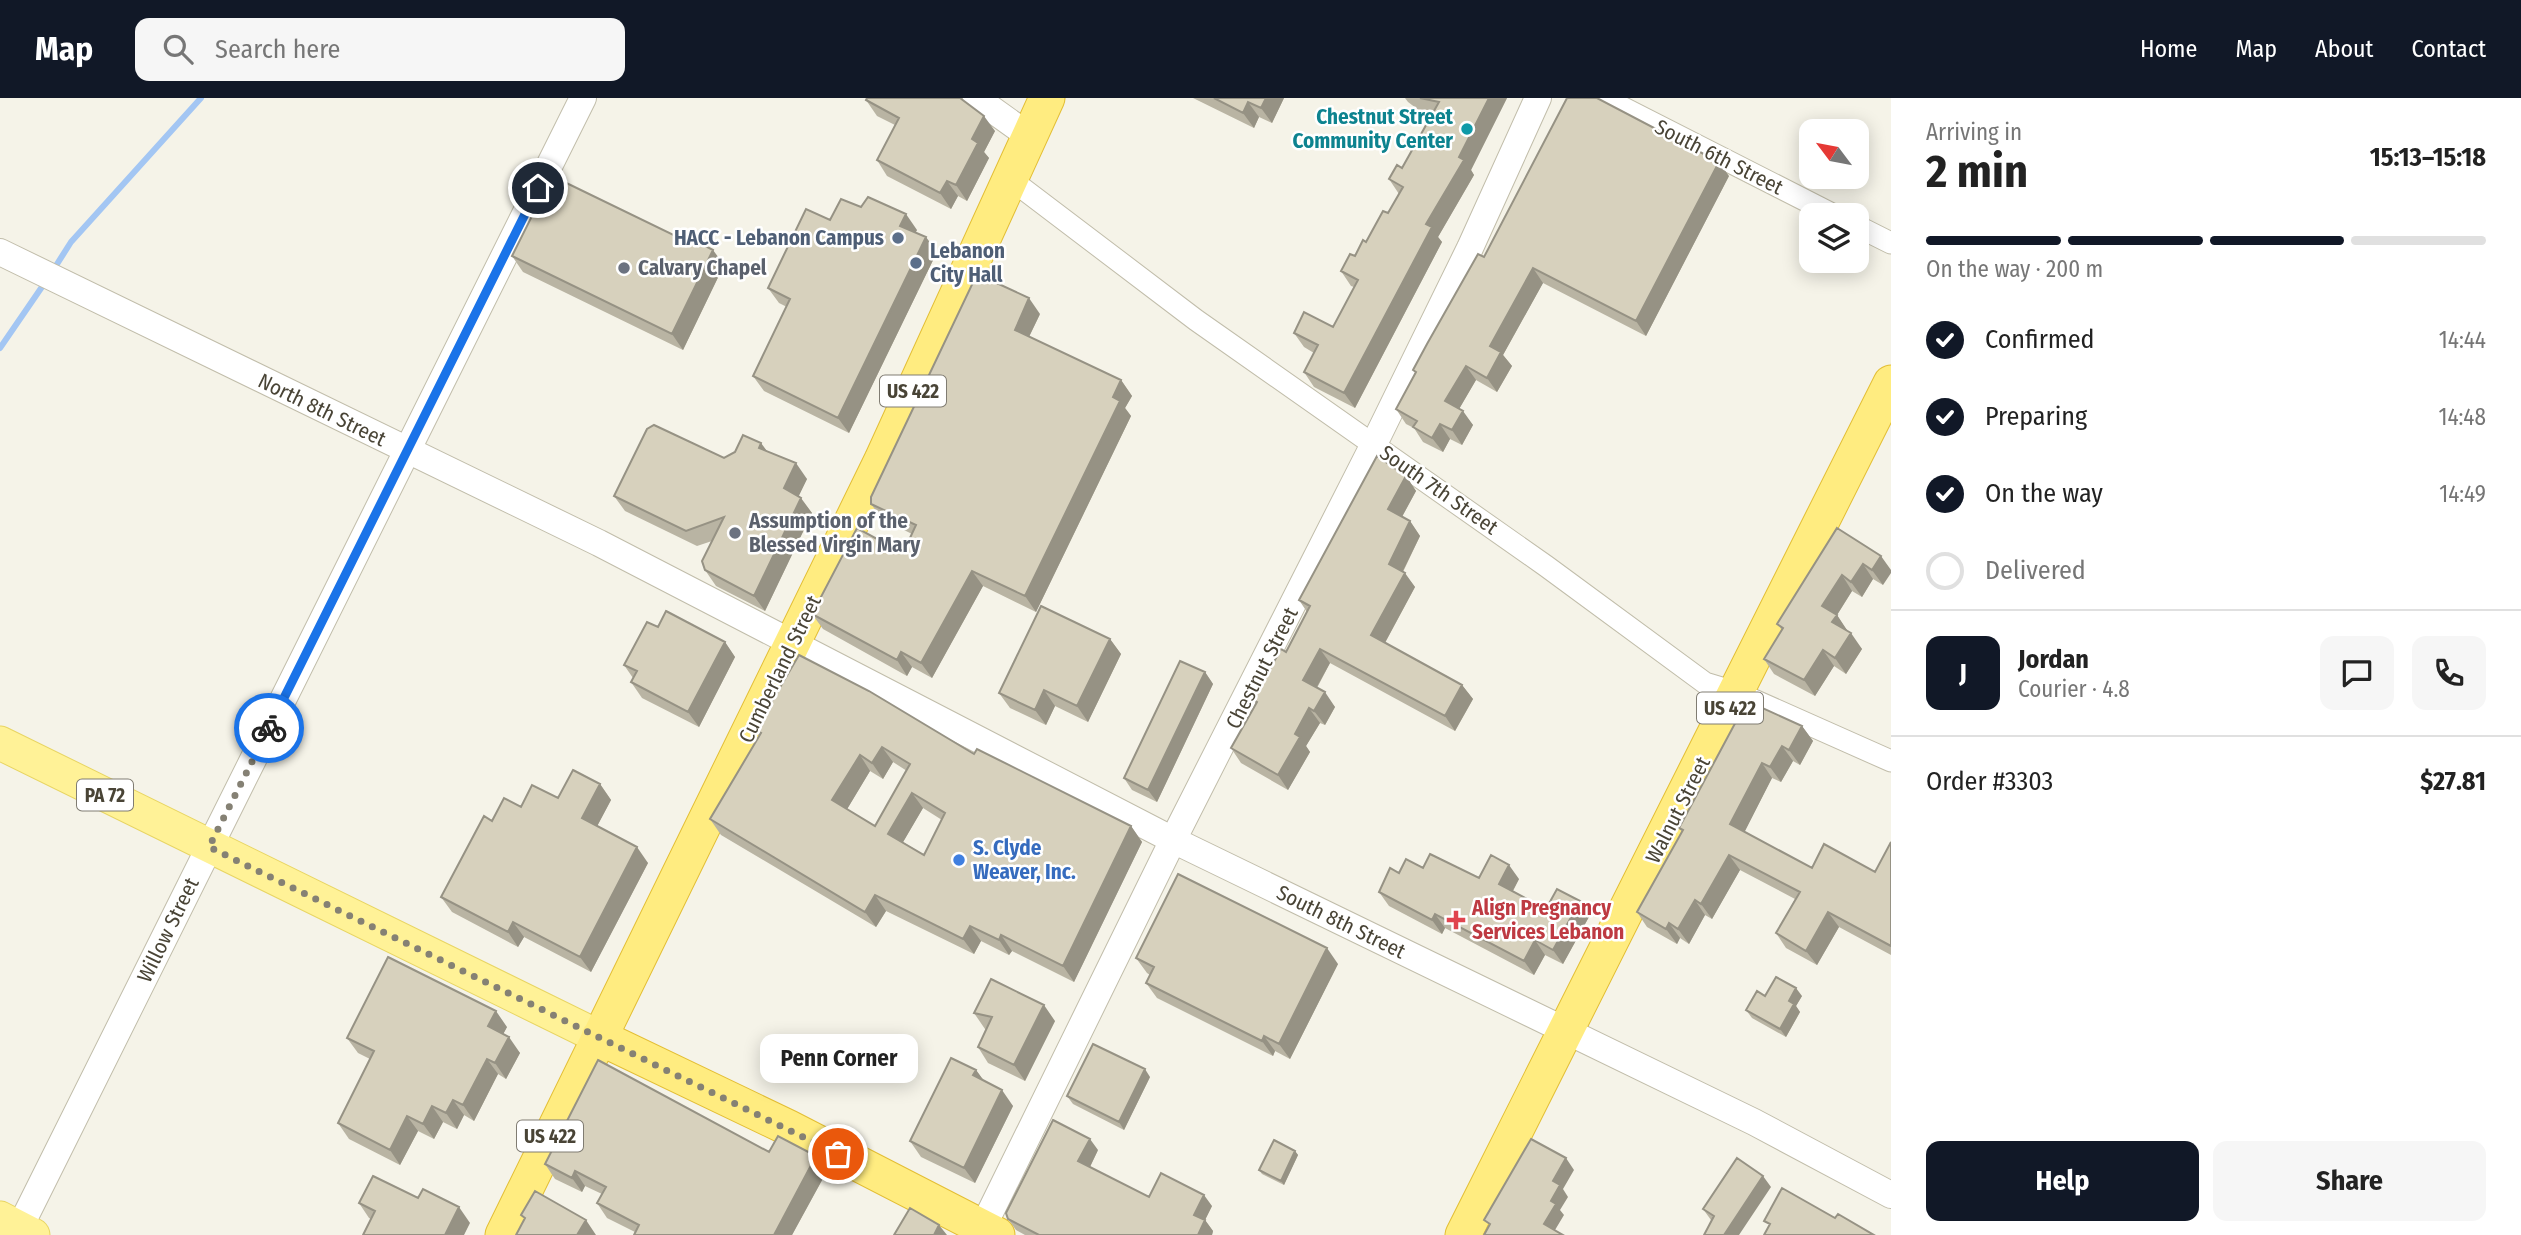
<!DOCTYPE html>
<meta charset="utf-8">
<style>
:root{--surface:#fff;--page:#f6f6f6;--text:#222;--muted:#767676;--line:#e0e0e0;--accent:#111827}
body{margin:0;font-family:"Fira Sans Condensed",sans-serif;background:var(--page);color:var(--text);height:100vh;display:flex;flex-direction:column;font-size:26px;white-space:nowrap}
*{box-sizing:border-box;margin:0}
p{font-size:23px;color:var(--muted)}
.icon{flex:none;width:38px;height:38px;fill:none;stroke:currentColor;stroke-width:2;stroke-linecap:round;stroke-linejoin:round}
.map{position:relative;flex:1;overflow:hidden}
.drawer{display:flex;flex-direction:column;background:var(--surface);width:630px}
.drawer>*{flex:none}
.needle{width:46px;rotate:302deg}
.fabs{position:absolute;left:1799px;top:21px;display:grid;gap:14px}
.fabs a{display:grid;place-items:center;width:70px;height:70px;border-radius:14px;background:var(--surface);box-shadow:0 4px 18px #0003;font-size:35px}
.pin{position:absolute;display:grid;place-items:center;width:60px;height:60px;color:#fff;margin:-30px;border:4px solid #fff;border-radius:50%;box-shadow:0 2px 7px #0007}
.courier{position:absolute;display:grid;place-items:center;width:70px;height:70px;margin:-35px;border:5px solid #1a73e8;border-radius:50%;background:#fff;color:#222;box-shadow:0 2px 9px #0007}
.bubble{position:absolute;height:49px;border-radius:14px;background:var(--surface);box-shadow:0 4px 18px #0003;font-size:23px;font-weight:700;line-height:49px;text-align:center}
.head em{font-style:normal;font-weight:700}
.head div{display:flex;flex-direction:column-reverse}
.head{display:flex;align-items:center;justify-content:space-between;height:119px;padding:0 35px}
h1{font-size:46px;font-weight:700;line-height:52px}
.bar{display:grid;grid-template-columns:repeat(4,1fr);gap:10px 7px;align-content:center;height:84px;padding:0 35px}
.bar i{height:9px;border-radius:5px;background:var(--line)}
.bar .active{background:var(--accent)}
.bar p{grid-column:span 4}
.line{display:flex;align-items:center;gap:18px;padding:0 35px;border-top:2px solid var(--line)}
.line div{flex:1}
.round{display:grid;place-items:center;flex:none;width:74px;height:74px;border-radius:14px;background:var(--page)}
ol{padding:0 35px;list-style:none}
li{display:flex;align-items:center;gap:21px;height:77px}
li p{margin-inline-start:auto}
li .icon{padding:7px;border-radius:50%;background:var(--accent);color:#fff;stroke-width:4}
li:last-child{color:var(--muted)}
li i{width:38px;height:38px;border:4px solid var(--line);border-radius:50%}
.action{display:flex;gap:14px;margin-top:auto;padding:14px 35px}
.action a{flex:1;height:80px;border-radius:14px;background:var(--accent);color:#fff;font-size:28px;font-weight:700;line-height:80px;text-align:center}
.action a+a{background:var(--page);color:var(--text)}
header{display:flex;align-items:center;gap:42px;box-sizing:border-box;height:98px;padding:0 35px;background:var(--accent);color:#fff}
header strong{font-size:33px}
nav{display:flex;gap:38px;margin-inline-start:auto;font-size:24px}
.search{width:490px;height:63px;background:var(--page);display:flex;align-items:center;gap:18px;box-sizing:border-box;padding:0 24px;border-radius:14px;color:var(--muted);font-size:26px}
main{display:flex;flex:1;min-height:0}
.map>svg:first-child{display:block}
</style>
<header>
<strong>Map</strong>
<div class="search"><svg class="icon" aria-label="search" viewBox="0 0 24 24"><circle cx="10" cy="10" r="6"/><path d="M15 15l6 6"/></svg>Search here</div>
<nav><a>Home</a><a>Map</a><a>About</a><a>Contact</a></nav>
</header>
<main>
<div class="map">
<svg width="1891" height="1137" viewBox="0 0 1891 1137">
<rect width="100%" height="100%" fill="#f5f3e8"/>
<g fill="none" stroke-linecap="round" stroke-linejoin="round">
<path stroke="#a3c6f3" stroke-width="6" d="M52,174L71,144L201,0
M0,250L46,183"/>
<g stroke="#c1bdaa" stroke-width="23">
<path id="minor" d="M1604,0L1834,117
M1009,80L1196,222L1546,468L1705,585L1738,595L1891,663
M1857,128L1891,145"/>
</g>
<g stroke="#c1bdaa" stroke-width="28">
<path id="tertiary" d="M976,0L1029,38
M0,154L599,445L1173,742L1754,1024L1891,1097
M16,1137L583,0
M979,1137L1173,742L1374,346L1470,150L1538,0"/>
</g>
<g stroke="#e8d563" stroke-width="35">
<path id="primary" d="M0,645L599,939
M0,1120L33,1137"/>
</g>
<g stroke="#e3be34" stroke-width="37">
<path id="trunk" d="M599,939L789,1030L997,1137
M503,1137L882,362L1047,0
M1463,1137L1891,285"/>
</g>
<use href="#minor" stroke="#fff" stroke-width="21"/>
<use href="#tertiary" stroke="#fff" stroke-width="26"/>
<use href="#primary" stroke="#fff297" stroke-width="33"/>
<use href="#trunk" stroke="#ffec80" stroke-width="35"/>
</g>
<path fill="#b9b4a3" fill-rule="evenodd" d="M1193,0H1284L1272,25L1259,19L1254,30Z
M1405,0H1507L1471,72L1474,77L1438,139L1442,144L1355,310L1314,289L1304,274L1314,255L1304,249L1294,235L1333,229L1354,189L1351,188L1341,173L1355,158L1388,115L1399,96L1389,81L1402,70L1432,15L1420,13L1408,4Z
M866,2L995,33L984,54L989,60L967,103L958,98L951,111L887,78L877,62L895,27L877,18Z
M1729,78L1646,238L1543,185L1503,257L1512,268L1497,294L1476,282L1459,311L1473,327L1462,347L1450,341L1443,354L1423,344L1414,330L1406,326L1396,311L1416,276L1413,272L1484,159Z
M830,122L917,132L915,134L937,154L849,335L764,293L753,278L787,209L779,205L768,190Z
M512,158L724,167L683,252L523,174Z
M1040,216L1029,239L1121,282L1132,298L1125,310L1131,318L1036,514L983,488L932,580L912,569L907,578L823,531L812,516L903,455L912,436L882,421L871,406Z
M767,354L807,381L798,398L812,415L765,513L716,488L705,472L712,443L697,448L625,413L614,398L724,360Z
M1406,378L1416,393L1402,419L1410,423L1420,438L1403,474L1415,489L1385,545L1462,587L1473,601L1455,633L1330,565L1317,590L1335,609L1325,627L1320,625L1306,648L1310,654L1288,692L1241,665L1231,650L1256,606L1253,601L1286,554L1307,514L1299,502Z
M1837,430L1881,458L1883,487L1873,481L1862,499L1852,493L1837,517L1847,533L1862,551L1846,576L1834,568L1815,598L1774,576L1764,561L1782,532L1777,526Z
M1110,541L1121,556L1088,624L1055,608L1046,627L1010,610L999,595Z
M725,544L735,559L699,629L642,600L631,584L633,580L624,567Z
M1205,574L1213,586L1157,704L1132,692L1124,680Z
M1802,628L1813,643L1800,667L1793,663L1781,684L1772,680L1744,734L1812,770L1875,774L1891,744V857L1839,829L1817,867L1786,850L1776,835L1795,801L1740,772L1712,821L1705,817L1689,846L1680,840L1677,846L1647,829L1637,814L1682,734L1679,730Z
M755,632L974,656L1131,728L1142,744L1074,884L1012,853L1009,857L981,843L974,856L886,813L876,829L721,737L710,721L759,638ZM893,664L907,673L875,728L847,711L870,673L883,681ZM923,710L942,722L924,757L903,744Z
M600,686L611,702L597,728L648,765L591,874L524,839L518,849L452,814L441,799L492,723L521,709L558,700Z
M1423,770L1479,780L1519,781L1513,793L1546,811L1580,803L1590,817L1563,866L1545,857L1534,877L1445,830L1442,836L1389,808L1379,794L1399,775Z
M1136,860L1338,866L1290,961L1275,953L1273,958L1157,900L1146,885L1150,877L1147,875Z
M1765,898H1802L1796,908L1800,914L1786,939L1752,920L1746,912Z
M974,915L1055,923L1025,983L988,965L978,949L986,931H985Z
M507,929L503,936L520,955L506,981L498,976L474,1023L464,1017L457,1031L443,1024L434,1041L418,1033L400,1067L349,1041L338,1025L370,961L358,955L347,940Z
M976,972L984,983L1013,1008L975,1085L921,1059L910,1043Z
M1150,979L1124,1032L1073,1006L1067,998Z
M1098,1052L1090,1069L1149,1099L1212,1108L1205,1122L1213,1133L1212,1137H1025L1016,1132L1008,1121Z
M1295,1053L1298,1057L1284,1087L1262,1076L1259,1072Z
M769,1054L827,1073L792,1137H634L635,1134L607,1120L597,1105L602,1096L585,1088L582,1094L555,1081L545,1066Z
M1771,1089L1711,1122L1703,1111Z
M418,1100L470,1125L371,1121L369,1120L359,1105Z"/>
<path fill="#969284" d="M1266,0H1284L1272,25L1261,10Z
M1489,0H1507L1471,72L1474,77L1438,139L1442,144L1355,310L1344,295L1459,59Z
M1248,4L1259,19L1254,30L1243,15Z
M984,18L995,33L984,54L989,60L967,103L956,87L972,41Z
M1719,64L1729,78L1646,238L1636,223Z
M947,83L958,98L951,111L940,95Z
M906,116L917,132L911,143L900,128Z
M926,139L937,154L849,335L838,320Z
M713,152L724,167L683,252L672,236Z
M1533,170L1543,185L1503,257L1512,268L1497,294L1487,280L1490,248Z
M1029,200L1040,216L1025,247L1015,232Z
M1466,268L1476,282L1455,318L1445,303Z
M1121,282L1132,298L1125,310L1131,318L1036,514L1025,498Z
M1463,313L1473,327L1462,347L1452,332Z
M1440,326L1450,341L1443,354L1432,340Z
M761,345L772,360L759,350Z
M796,365L807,381L795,406L784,390Z
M1406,378L1416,393L1398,426L1388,411Z
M801,400L812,415L765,513L754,498Z
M1410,423L1420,438L1399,481L1389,466Z
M1881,458L1891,472V475L1883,487L1872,472Z
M1863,466L1873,481L1862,499L1851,484Z
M972,473L983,488L932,580L921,565Z
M1405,475L1415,489L1381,552L1371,537Z
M1842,477L1852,493L1837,517L1847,532L1843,539L1822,508Z
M1851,535L1862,551L1846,576L1835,560Z
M1110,541L1121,556L1088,624L1077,608Z
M725,544L735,559L699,629L688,614Z
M1320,551L1330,565L1313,596L1303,582Z
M1823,552L1834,568L1815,598L1804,582Z
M901,554L912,569L907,578L897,562Z
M1205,574L1213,586L1157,704L1148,692Z
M1462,587L1473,601L1455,633L1445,618Z
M1044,592L1055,608L1046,627L1035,612Z
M1325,594L1335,609L1325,627L1314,613Z
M1309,610L1320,625L1306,648L1310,654L1288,692L1278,677L1295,636Z
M1802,628L1813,643L1800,667L1789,652Z
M1782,648L1793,663L1781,684L1770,669Z
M882,649L893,664L883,681L872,665Z
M860,657L870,673L843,718L832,702Z
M1762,665L1772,680L1741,741L1730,726Z
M600,686L611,702L593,736L582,720Z
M912,695L923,710L899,751L888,736Z
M1131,728L1142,744L1074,884L1063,868Z
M637,749L648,765L591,874L580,859Z
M1729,757L1740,772L1712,821L1701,806Z
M1509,767L1519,781L1509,800L1499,786Z
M875,797L886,813L876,829L865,814Z
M1695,802L1705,817L1689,846L1678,831Z
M1580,803L1590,817L1563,866L1553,852Z
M1828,814L1839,829L1817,867L1806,853Z
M1435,816L1445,830L1442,836L1432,822Z
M513,824L524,839L518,849L508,834Z
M1669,825L1680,840L1677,846L1666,831Z
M970,828L981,843L974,856L963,841Z
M1001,837L1012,853L1009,857L999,842Z
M1535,842L1545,857L1534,877L1524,863Z
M1327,850L1338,866L1290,961L1279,946Z
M1796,890L1802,898L1796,908L1800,914L1786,939L1780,931L1789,903Z
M1044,907L1055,923L1025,983L1014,967Z
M496,913L507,929L499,944L488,928Z
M1264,938L1275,953L1273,958L1262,943Z
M509,939L520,955L506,981L495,965Z
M487,961L498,976L474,1023L463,1007Z
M1145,971L1150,979L1124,1032L1119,1024Z
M976,972L987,987L973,977Z
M1002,992L1013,1008L975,1085L964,1070Z
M453,1002L464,1017L457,1031L446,1015Z
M432,1008L443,1024L434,1041L423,1026Z
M407,1018L418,1033L400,1067L390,1052Z
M1090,1041L1098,1052L1087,1075L1078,1063Z
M1295,1053L1298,1057L1284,1087L1281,1083Z
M816,1058L827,1073L792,1137H774Z
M1566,1060L1574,1072L1563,1091L1568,1099L1560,1112L1564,1117L1552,1137L1544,1126L1551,1103L1553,1083Z
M575,1073L585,1088L582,1094L572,1080Z
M1763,1078L1771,1089L1739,1137H1724Z
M1204,1097L1212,1108L1205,1122L1213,1133L1212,1137H1198L1194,1117Z
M459,1109L470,1125L464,1137H445Z
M586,1122L596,1137H577Z
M939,1127L947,1137H934Z"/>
<path fill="#d7d1bd" stroke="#969284" stroke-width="2" fill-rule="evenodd" d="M867,0H960L984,18L972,41L978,45L956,87L947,83L940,95L877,62L899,20L866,2Z
M1214,0H1266L1261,10L1248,4L1243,15Z
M1420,0H1489L1459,59L1464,62L1426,126L1432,129L1344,295L1304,274L1318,247L1294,235L1304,214L1333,229L1358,182L1341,173L1350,156L1355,158L1363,142L1366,144L1383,113L1388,115L1403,89L1389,81L1397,67L1402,70L1439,4Z
M1567,0H1597L1719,64L1636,223L1533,170L1490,248L1501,254L1487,280L1466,268L1445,303L1463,313L1452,332L1440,326L1432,340L1413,329L1417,323L1396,311L1416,274L1413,272L1427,246L1478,156L1484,159Z
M552,78L696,148L698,144L713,152L672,236L512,158Z
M868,99L906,116L900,128L926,139L838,320L753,278L790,201L768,190L806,111L830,122L841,101L861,109Z
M977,176L1029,200L1015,232L1121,282L1113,299L1120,303L1025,498L972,473L921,565L901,554L897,562L812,516L857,430L903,455L916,427L871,406V399Z
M654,327L724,360L735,354L743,337L761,345L759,350L796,365L784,390L801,400L754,498L705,472L702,463L724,419L686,433L614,398L647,331Z
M1377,358L1406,378L1388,411L1410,423L1389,466L1405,475L1371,537L1462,587L1445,618L1320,551L1303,582L1325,594L1314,613L1309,610L1295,636L1300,639L1278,677L1231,650L1257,604L1253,601L1281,551L1286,554L1310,508L1299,502Z
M1837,430L1881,458L1872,472L1863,466L1851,484L1842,477L1822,508L1837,517L1832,524L1851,535L1835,560L1823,552L1804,582L1764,561L1783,530L1777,526Z
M1041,508L1110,541L1077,608L1044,592L1035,612L999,595Z
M666,513L725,544L688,614L631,584L637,573L624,567L647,524L658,529Z
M799,557L869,593L974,656L977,651L1131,728L1063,868L1001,837L999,842L970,828L963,841L875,797L865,814L710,721L761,635L755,632ZM882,649L910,666L875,728L832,702L860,657L872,665ZM912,695L945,715L924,757L888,736Z
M1180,563L1205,574L1148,692L1124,680Z
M1747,603L1802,628L1789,652L1782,648L1770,669L1762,665L1730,726L1812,770L1824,746L1875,774L1891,744V848L1828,814L1806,853L1776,835L1800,794L1729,757L1701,806L1695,802L1678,831L1669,825L1666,831L1637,814L1683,732L1679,730Z
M573,672L600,686L582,720L637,749L580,859L513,824L508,834L441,799L484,718L492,723L504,700L521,709L532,687L558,700Z
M1430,756L1479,780L1491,757L1509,767L1499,786L1546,811L1557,791L1580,803L1553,852L1535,842L1524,863L1435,816L1432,822L1379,794L1390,770L1399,775L1406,761L1423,770Z
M1178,776L1327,850L1279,946L1264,938L1262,943L1146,885L1154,869L1136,860Z
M388,859L496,913L488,928L509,939L495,965L487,961L463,1007L453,1002L446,1015L432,1008L423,1026L407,1018L390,1052L338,1025L374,953L347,940Z
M1776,879L1796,890L1789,903L1794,906L1780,931L1746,912L1757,893L1765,898Z
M991,881L1044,907L1014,967L978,949L992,919L974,915Z
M1093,946L1145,971L1119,1024L1067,998Z
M951,960L976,972L973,977L1002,992L964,1070L910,1043Z
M598,962L769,1054L778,1038L816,1058L774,1137H634L639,1127L597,1105L606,1089L575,1073L572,1080L545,1066Z
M1053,1022L1090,1041L1078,1063L1149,1099L1161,1075L1204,1097L1194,1117L1205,1122L1198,1137H1039L1008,1121L1006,1115Z
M1531,1041L1566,1060L1553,1083L1560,1087L1551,1103L1556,1106L1544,1126L1563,1137H1484L1490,1126L1484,1122Z
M1274,1042L1295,1053L1281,1083L1259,1072Z
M1737,1060L1763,1078L1724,1137H1704L1714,1118L1703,1111Z
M373,1078L418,1100L423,1091L459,1109L445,1137H363L375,1113L359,1105Z
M1782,1090L1835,1120L1838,1116L1874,1137H1764L1770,1126L1764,1123Z
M535,1093L586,1122L577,1137H516L525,1120L521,1117Z
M910,1110L939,1127L934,1137H894Z"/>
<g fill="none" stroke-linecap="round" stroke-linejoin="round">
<path stroke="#858174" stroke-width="7" stroke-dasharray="0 12.6" d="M269,630L209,749L838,1056"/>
<path stroke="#1a73e8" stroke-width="9" d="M269,630L538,90"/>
</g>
<circle fill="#0f9aa8" stroke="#fff" stroke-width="2.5" cx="1467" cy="31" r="7"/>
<g fill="#5c6f8a" stroke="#fff" stroke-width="2.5">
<circle cx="898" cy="140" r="7"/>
<circle cx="916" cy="165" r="7"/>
</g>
<g fill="#6b7280" stroke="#fff" stroke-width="2.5">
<circle cx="624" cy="170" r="7"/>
<circle cx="735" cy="435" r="7"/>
</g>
<circle fill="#3f7fe0" stroke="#fff" stroke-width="2.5" cx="959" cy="762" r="7"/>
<path fill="#e0444e" stroke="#fff" stroke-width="2.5" d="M1452.5 811.5h7v7h7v7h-7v7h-7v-7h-7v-7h7z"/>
<g text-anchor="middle" stroke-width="5" stroke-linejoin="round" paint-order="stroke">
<g fill="#fff" stroke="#807c72" stroke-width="2">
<rect x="880" y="277.5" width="66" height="31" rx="5"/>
<rect x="1697" y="594.5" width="66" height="31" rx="5"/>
<rect x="77" y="681.5" width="56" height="31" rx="5"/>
<rect x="517" y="1022.5" width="66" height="31" rx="5"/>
</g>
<g font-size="19" font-weight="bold" fill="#494436">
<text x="913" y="300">US 422</text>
<text x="1730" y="617">US 422</text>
<text x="105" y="704">PA 72</text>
<text x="550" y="1045">US 422</text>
</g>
<g font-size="21" font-weight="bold" fill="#0d838f" stroke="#fff" text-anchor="end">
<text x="1453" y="26">Chestnut Street<tspan x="1453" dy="24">Community Center</tspan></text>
</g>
<g font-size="21" fill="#494436" stroke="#fff">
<text transform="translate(1719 59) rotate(27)" y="7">South 6th Street</text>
<text transform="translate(322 312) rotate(26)" y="7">North 8th Street</text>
<text transform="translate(1439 392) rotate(35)" y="7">South 7th Street</text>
<text transform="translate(1262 570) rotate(-63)" y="7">Chestnut Street</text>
<text transform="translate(780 571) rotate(-64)" y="7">Cumberland Street</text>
<text transform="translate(1678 712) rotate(-63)" y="7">Walnut Street</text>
<text transform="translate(1341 824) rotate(26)" y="7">South 8th Street</text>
<text transform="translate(168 832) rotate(-64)" y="7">Willow Street</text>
</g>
<g font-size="21" font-weight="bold" fill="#4e5e75" stroke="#fff" text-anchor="end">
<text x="884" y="147">HACC - Lebanon Campus</text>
<text x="930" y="160" text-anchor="start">Lebanon<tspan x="930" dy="24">City Hall</tspan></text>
</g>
<g font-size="21" font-weight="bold" fill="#5b616d" stroke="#fff" text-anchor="start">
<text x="638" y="177">Calvary Chapel</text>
<text x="749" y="430">Assumption of the<tspan x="749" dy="24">Blessed Virgin Mary</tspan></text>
</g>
<g font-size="21" font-weight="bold" fill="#366cbe" stroke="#fff" text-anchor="start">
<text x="973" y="757">S. Clyde<tspan x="973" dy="24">Weaver, Inc.</tspan></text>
</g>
<g font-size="21" font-weight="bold" fill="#be3a42" stroke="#fff" text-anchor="start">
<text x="1472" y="817">Align Pregnancy<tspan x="1472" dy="24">Services Lebanon</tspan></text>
</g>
</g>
</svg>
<div class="fabs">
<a><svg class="needle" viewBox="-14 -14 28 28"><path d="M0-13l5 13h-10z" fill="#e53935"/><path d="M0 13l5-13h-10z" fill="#767676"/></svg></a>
<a><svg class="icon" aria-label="layers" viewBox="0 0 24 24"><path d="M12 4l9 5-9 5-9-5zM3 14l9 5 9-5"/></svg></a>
</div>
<div class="pin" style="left:838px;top:1056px;background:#ea580c"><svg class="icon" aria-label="bag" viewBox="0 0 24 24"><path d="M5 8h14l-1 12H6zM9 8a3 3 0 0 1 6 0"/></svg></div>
<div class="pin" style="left:538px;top:90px;background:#1f2937"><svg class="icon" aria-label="home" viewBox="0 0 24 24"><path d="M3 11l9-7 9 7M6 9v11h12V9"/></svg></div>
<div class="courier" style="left:269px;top:630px"><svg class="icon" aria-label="bike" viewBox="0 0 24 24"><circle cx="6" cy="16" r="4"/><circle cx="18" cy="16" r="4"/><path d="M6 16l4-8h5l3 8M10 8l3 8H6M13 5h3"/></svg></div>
<div class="bubble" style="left:760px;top:936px;width:158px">Penn Corner</div>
</div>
<section class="drawer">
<div class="head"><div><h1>2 min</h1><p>Arriving in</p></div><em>15:13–15:18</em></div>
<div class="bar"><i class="active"></i><i class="active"></i><i class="active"></i><i></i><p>On the way · 200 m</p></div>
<ol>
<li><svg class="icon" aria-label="check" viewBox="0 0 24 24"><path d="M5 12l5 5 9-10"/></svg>Confirmed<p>14:44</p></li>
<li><svg class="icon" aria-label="check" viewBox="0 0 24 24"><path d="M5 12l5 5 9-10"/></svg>Preparing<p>14:48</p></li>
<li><svg class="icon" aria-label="check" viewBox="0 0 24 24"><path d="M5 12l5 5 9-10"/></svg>On the way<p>14:49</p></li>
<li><i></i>Delivered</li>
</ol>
<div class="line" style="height:126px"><b class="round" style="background:var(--accent);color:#fff">J</b><div><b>Jordan</b><p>Courier · 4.8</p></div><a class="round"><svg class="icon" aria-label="chat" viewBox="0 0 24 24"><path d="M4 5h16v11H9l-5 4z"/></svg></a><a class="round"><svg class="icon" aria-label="phone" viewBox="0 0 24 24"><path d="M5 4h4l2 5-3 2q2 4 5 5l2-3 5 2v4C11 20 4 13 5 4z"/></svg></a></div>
<div class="line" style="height:91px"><div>Order #3303</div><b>$27.81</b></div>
<div class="action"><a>Help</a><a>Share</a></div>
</section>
</main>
